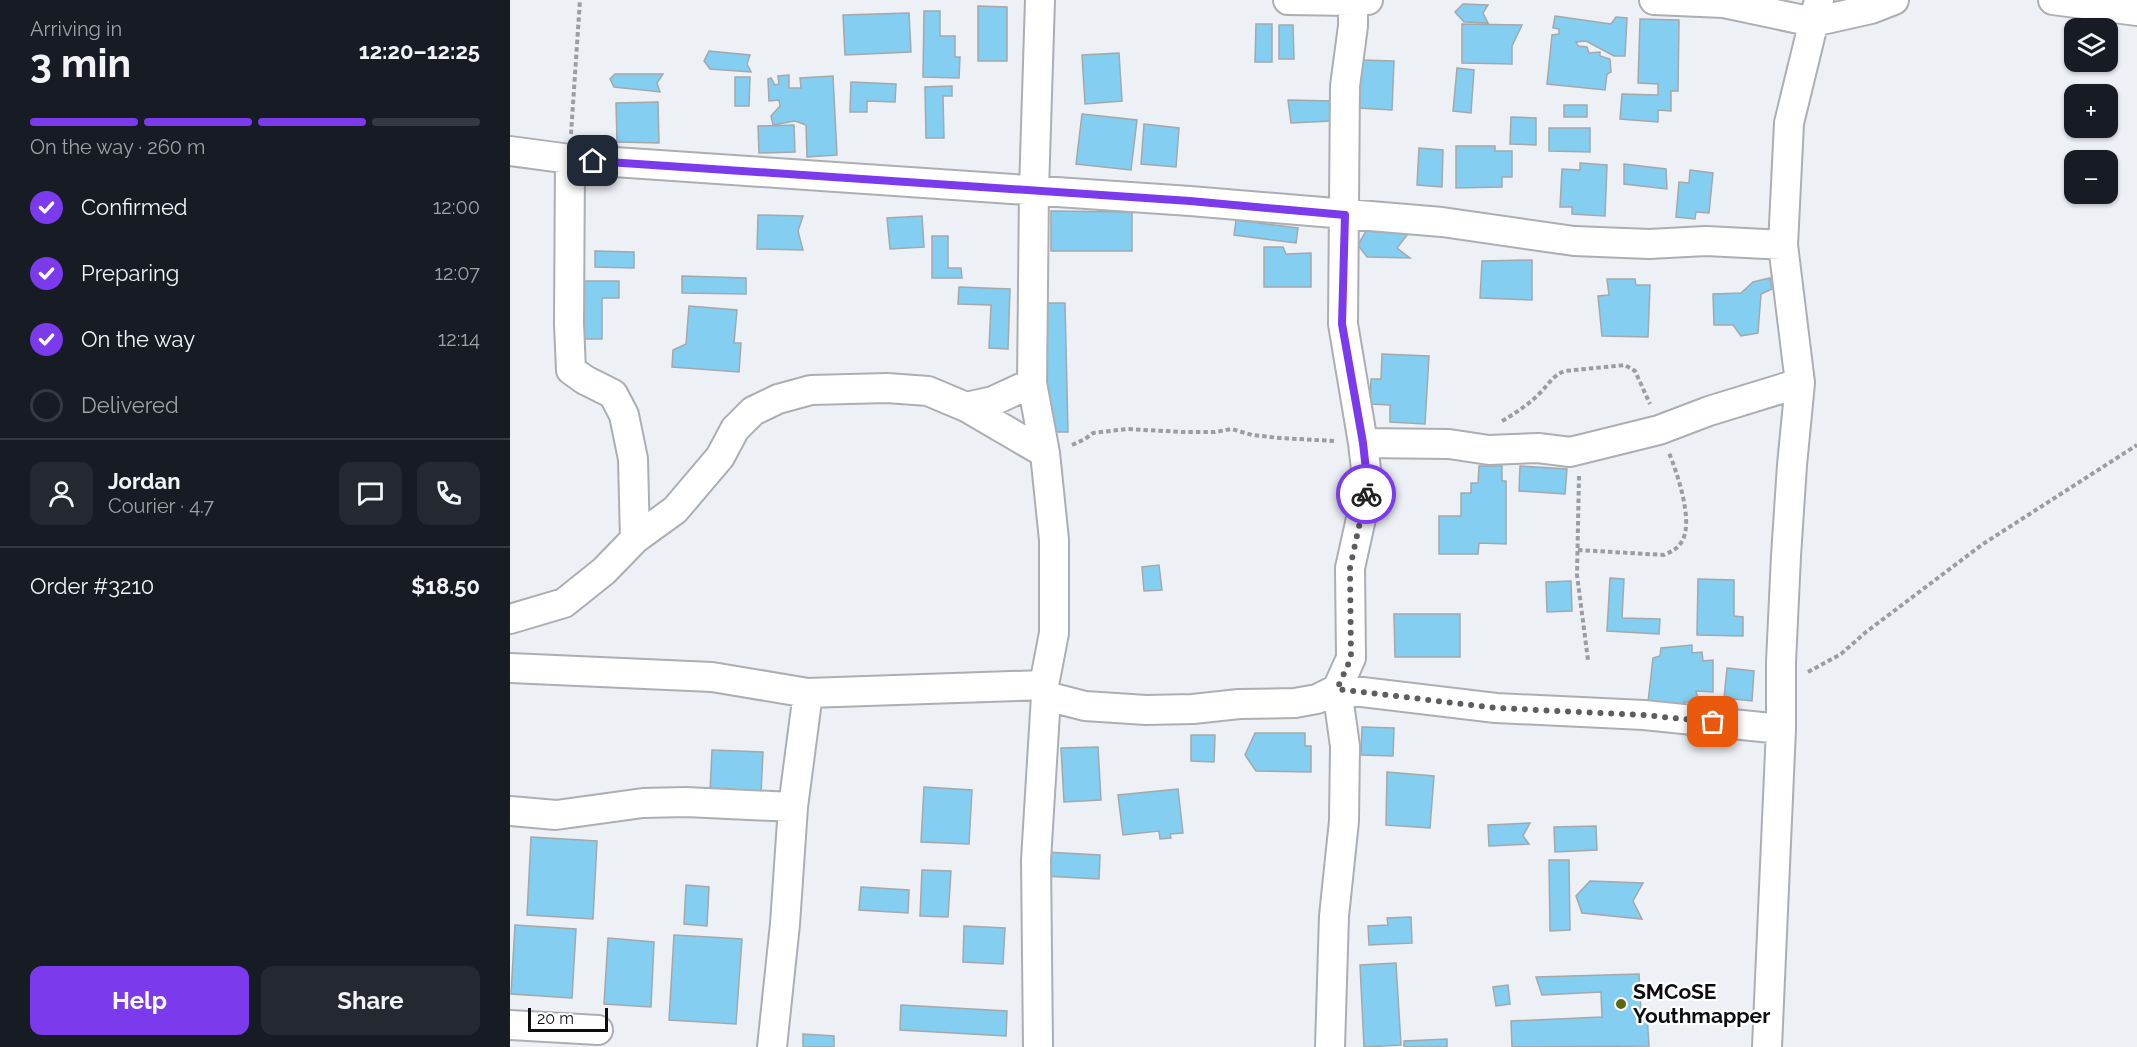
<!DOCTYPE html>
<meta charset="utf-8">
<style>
:root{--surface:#171b24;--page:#242831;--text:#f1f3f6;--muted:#9ea1a6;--line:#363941;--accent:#7c3aed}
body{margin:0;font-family:Raleway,sans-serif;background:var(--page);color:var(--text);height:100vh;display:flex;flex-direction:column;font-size:22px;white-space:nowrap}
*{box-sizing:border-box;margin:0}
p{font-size:20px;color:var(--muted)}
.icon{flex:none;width:33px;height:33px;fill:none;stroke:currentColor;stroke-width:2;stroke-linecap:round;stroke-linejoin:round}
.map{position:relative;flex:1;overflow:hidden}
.side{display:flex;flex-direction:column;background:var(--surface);width:510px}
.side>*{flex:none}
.buttons{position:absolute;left:1554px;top:18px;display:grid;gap:12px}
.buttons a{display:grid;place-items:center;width:54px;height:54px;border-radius:12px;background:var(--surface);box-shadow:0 2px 4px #0004;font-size:30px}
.scale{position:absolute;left:18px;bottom:15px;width:80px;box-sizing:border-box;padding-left:6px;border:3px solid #0d0e10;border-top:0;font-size:16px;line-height:21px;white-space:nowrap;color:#0d0e10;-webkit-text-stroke:4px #fff;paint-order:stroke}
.pin{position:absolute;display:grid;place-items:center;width:51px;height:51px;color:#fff;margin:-26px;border-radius:12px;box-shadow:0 3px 9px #0006}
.courier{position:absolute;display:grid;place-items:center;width:60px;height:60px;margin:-30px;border:4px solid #7c3aed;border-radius:50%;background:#fff;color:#222;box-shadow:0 2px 8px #0007}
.summary em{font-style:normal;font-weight:700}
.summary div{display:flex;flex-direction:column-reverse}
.summary{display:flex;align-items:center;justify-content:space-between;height:102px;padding:0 30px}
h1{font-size:39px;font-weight:700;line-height:45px}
.bar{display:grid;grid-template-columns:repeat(4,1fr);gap:9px 6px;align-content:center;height:72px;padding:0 30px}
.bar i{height:8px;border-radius:4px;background:var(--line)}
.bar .on{background:var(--accent)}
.bar p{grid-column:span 4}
.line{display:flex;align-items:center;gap:15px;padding:0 30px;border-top:2px solid var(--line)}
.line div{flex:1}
.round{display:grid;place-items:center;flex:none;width:63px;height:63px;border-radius:12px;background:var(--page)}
ol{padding:0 30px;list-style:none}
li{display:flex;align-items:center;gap:18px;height:66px}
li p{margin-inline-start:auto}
li .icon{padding:6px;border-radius:50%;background:var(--accent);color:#fff;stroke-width:4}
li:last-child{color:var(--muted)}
li i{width:33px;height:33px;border:3px solid var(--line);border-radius:50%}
.action{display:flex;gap:12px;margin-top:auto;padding:12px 30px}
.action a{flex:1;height:69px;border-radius:12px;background:var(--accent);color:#fff;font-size:24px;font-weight:700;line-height:69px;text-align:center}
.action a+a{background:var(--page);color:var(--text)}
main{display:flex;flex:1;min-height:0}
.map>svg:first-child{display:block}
</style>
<main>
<section class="side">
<div class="summary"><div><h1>3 min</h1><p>Arriving in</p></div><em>12:20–12:25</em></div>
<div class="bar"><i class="on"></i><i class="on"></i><i class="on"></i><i></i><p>On the way · 260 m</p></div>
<ol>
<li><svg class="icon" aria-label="check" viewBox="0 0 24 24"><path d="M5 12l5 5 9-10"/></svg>Confirmed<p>12:00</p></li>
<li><svg class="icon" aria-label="check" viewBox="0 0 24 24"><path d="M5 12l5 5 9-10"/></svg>Preparing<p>12:07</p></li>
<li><svg class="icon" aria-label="check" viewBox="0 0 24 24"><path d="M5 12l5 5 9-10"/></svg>On the way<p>12:14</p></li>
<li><i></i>Delivered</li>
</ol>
<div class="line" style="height:108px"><a class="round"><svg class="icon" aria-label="person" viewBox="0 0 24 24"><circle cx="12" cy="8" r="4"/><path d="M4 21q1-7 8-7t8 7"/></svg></a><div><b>Jordan</b><p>Courier · 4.7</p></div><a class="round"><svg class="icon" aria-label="chat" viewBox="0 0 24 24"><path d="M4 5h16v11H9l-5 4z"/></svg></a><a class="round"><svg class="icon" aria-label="phone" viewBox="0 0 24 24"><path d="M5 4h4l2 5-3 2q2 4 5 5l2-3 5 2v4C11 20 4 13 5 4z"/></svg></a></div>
<div class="line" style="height:78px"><div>Order #3210</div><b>$18.50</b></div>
<div class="action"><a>Help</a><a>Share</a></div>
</section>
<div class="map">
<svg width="1627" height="1047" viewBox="0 0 1627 1047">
<rect width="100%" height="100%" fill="#edf0f5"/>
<path fill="#84cef1" stroke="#a3a8ab" stroke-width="1.5" d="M953,4L978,5L973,13L978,23L954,22L945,12Z
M468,6L497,7V61H468Z
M414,11H430V36H445V57H450L449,78L413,77Z
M399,13L401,52L335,55L333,15Z
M1045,16L1101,24L1106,17L1117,18L1115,56H1104L1076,41L1066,42L1068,46L1077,47L1079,53L1090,52V56L1100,59L1101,72L1097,74L1095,90L1037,84L1042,35L1049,34V29L1043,28Z
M1130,19L1169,20L1168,91H1161V111L1148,110V122L1110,119L1112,94L1148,95V84L1128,83Z
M746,24H762V62H745Z
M952,24L1012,25L1002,46V64L952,63Z
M769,25H783L784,59H769Z
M199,51L240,55L237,64L241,72L200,69L194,61Z
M609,53L612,101L575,104L572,55Z
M851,60L884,61L882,110L848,108Z
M947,68L964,70L961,113L943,111Z
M105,74H153L147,83L150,92L104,87L100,79Z
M279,75V88H291L290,78L323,76L327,155L297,157L296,125L285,121L263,125L261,116L270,106L269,100L259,101L258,79L261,78L265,85L269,84L268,76Z
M225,77H240L239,106H225Z
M341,82L386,84L385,102L357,101V112H340Z
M442,86V96H433L434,138H416L415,87Z
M778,100L823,101L822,121L781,123Z
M148,102L149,143L107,142L106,103Z
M1054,105H1077V117H1054Z
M572,114L627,120L621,170L566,164Z
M1001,117L1026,118V145L1000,144Z
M634,124L669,128L666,167L631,164Z
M284,125L285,152L249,153L248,126Z
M1039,128H1080V152L1039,151Z
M946,146H985V151H1002V177H992V187L946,188Z
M909,148L933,150L932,187L907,185Z
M1070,163L1097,165L1095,216L1062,214V207H1050L1052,169L1070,170Z
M1114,164L1156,169L1157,189L1114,184Z
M1180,170L1203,173L1199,213L1186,212L1185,219L1166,217L1169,182L1179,183Z
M541,211L622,212V251H541Z
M248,215L293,216L288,231L293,250L247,249Z
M412,216L414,247L380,249L377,218Z
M726,220L788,228L786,243L724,235Z
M856,231L898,234L887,248L900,258L857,257L848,245Z
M422,236H438V268H451L452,278H422Z
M754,247H773L776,254L801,253V287H754Z
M85,251L124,252V268L85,267Z
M1022,260V300L970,298L972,261Z
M172,276L236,278V294L172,293Z
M1260,278L1262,289L1251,294L1248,333L1231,336L1223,325H1204L1203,294L1231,293L1243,282Z
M1097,279H1125L1126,285H1140L1138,337L1092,336L1088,296L1099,295Z
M73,281H109V298H92V339H73Z
M449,287L500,289L498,349L479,348L481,305L448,304Z
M535,303H555L558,432H538Z
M179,306L227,310L224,343H231L229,372L162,367L163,350L176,344Z
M872,354L919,356L915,424L880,422V405L860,404L861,379H871Z
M969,466H992V481H996V544L969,543L968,554H929V516H951V493H961V483H968Z
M1010,466L1057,469L1055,494L1009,491Z
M649,565L652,590L634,591L632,567Z
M1100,578L1114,579L1112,618L1150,619L1149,634L1097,631Z
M1188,579L1224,580V616L1233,617V636L1187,635Z
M1061,581L1062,611L1037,612L1036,582Z
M884,614H950V657H885Z
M1182,645V653L1192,652L1193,661L1203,660V692L1186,691L1189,702H1174V707L1138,702L1143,658L1150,656L1151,648Z
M1217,668L1244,671L1242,701L1214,698Z
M852,727L884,728L883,756L851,755Z
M745,733H795V746H801V772L746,771L735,755Z
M681,735H705L704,762L681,761Z
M588,747L591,800L554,802L551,748Z
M202,750L253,752L251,794L200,791Z
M877,772L924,776L920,828L876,825Z
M414,787L462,790L459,844L411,842Z
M668,789L673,833L660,834L661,838L650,839L649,831L613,835L608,795Z
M1020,823L1013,836L1019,844L979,846L978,825Z
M1086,826L1087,850L1045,852L1044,827Z
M21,837L87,841L83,919L17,915Z
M535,852L590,855L589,879L534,876Z
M1039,860H1059L1060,930L1040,931Z
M412,870L441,871L438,917L410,916Z
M1080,881L1133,883L1123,901L1132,919L1072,913L1066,896Z
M176,885L199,887L197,926L174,924Z
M351,887L399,890L398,913L349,910Z
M901,917L902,943L859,945L858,926L878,925L877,918Z
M5,925L66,929L62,998L1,994Z
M454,926L495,928L493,964L453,962Z
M164,935L232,939L226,1024L159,1020Z
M98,938L144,942L141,1007L94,1004Z
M886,963L891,1045L854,1047L850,965Z
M1129,974L1131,1013L1137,1014L1139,1046L1002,1047L1001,1021L1092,1017L1091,992L1032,995L1026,977Z
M998,985L1000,1004L986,1006L983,987Z
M391,1005L497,1011L496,1036L390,1030Z
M293,1034L324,1036V1047H293Z
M937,1039V1047H894V1041Z"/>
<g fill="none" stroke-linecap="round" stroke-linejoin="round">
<g stroke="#abaeb3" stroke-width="32">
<path id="minor" d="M778,0L843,1
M1144,0L1214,3L1303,22L1361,9L1384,0
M1543,0L1627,11
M0,151L60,159L680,201L932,222L1064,241L1139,244L1196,241L1273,245
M60,159L59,324L61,370L75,380L103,394L114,415L123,459L125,539
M456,407L535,453
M853,443L939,444L979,450L1028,448L1060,452L1149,430L1199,411L1290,383
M0,619L54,603L94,571L125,539L165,510L210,457L225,429L243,411L268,399L301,390L377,388L418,391L456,407L483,401L522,383
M0,668L202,677L298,693L534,685
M536,696L575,706L636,710L683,709L729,704L785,703L807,699L827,689L986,708L1134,715L1271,729
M0,811L46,815L133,803L176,802L283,807
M0,1025L88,1030
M262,1047L275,924L283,807L298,693
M528,1047L526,860L536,696L534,685L544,633V540L535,453L522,383L524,190L530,0
M820,1047L824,916L834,821L835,746L827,689L841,658L840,568L858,487L853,443L833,324L835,86L843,26V1L858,0
M1257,1047L1271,729V662L1276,556L1282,465L1290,383L1273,245L1279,123L1309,0"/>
</g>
<path stroke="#9b9da1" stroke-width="4" stroke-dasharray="4.5 3" stroke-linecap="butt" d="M61,134L70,0
M992,421C1006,413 1019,404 1030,393C1039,384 1043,375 1055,371L1115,365L1125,371L1140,404
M562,445L575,439L583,433L617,429L672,432H705L722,429L742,435L770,438L825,441
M1069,476L1067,575L1078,660
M1068,550L1154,555C1162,551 1168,549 1172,541C1184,522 1167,472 1159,453
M1298,672L1331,654L1356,632L1473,544L1627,445"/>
<use href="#minor" stroke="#fff" stroke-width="28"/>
</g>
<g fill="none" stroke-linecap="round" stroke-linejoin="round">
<path stroke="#5b5d60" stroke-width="6" stroke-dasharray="0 10.8" d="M856,494L840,568L841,658L827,689L986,708L1134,715L1203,722"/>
<path stroke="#7c3aed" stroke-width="8" d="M83,161L680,201L835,215L832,324L853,443L858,488L856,494"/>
</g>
<circle fill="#5e680c" stroke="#fff" stroke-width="2" cx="1111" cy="1004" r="6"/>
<g text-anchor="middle" stroke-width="4.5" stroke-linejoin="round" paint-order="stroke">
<g font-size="21" font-weight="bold" fill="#0d0e10" stroke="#fff" text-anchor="start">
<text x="1123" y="999">SMCoSE<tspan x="1123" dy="24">Youthmapper</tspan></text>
</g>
</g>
</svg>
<div class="buttons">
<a><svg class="icon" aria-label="layers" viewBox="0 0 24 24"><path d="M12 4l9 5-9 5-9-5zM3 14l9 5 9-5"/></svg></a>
<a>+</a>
<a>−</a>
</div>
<div class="scale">20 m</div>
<div class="pin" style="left:1203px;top:722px;background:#ea580c"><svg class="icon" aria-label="bag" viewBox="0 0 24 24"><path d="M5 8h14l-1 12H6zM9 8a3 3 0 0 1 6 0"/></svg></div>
<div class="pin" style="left:83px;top:161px;background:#1f2937"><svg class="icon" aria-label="home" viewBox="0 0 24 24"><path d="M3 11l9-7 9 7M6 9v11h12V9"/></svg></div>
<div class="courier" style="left:856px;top:494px"><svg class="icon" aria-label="bike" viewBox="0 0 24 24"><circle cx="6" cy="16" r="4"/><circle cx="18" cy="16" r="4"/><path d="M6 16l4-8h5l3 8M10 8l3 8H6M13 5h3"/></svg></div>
</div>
</main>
